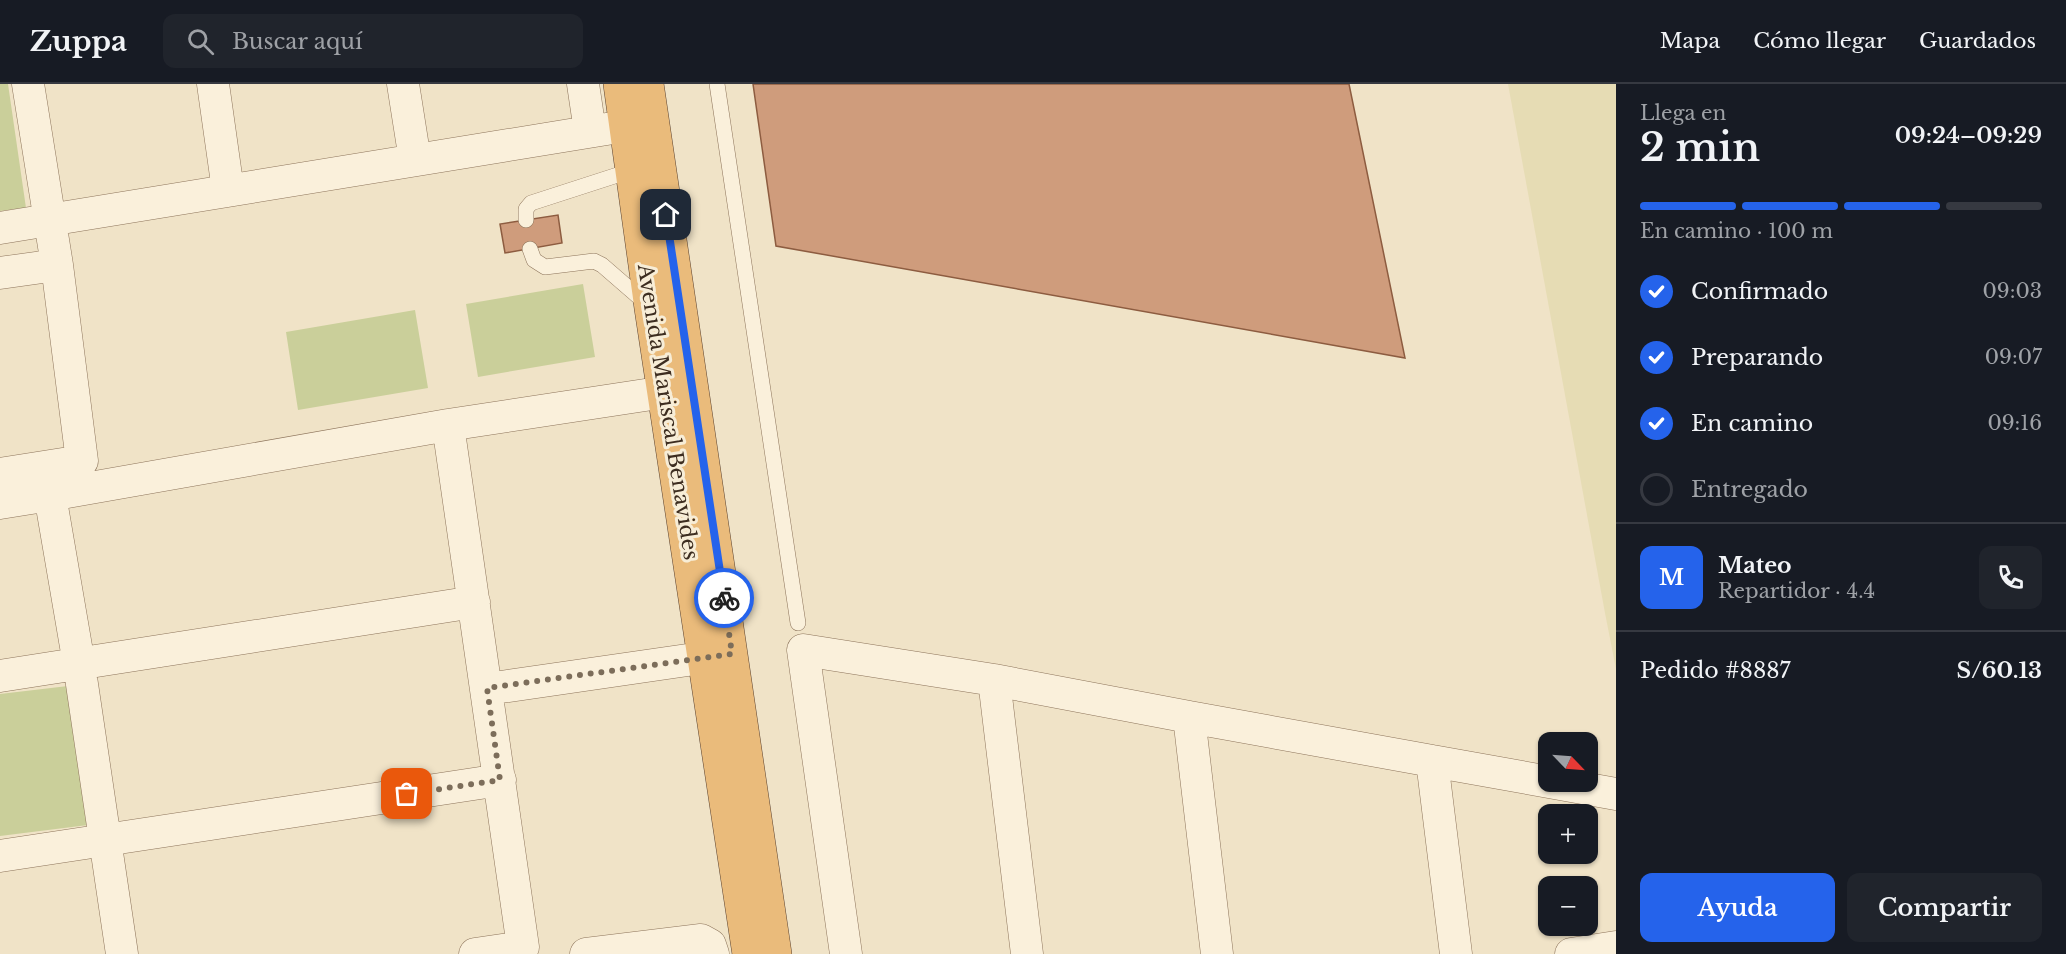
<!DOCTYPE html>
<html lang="es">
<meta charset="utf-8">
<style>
:root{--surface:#171b24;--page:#20242c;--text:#f1f3f6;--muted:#9ea1a6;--line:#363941;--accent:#2563eb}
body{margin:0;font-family:"Libre Baskerville",serif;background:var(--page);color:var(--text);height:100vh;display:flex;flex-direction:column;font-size:22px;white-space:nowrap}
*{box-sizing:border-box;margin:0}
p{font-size:20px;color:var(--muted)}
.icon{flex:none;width:33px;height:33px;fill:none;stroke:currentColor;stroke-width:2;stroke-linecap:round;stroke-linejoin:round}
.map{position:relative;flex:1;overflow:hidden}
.sheet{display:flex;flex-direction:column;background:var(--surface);width:450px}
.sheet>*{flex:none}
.needle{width:39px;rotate:115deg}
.controls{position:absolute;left:1538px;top:648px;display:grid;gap:12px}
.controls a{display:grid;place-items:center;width:60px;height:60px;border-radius:12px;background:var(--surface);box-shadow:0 2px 4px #0004;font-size:30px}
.pin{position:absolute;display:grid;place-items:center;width:51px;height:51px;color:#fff;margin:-26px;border-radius:12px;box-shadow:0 3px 9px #0006}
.courier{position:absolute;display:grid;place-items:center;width:60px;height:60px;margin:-30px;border:4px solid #2563eb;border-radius:50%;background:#fff;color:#222;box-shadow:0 2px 8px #0007}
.head em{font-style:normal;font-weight:600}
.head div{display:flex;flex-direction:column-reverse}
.head{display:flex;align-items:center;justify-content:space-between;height:102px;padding:0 24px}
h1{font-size:39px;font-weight:600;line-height:45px}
.bar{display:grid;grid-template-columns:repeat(4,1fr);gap:9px 6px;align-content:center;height:72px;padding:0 24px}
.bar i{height:8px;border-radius:4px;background:var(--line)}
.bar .on{background:var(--accent)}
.bar p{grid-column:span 4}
.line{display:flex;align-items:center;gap:15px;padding:0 24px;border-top:2px solid var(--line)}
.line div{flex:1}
.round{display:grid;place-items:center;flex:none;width:63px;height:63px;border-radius:12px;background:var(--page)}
ol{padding:0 24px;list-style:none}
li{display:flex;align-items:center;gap:18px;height:66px}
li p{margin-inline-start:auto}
li .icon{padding:6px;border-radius:50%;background:var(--accent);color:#fff;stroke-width:4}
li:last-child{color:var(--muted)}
li i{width:33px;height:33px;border:3px solid var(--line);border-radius:50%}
.button{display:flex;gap:12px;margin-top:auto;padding:12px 24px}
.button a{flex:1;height:69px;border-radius:12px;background:var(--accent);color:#fff;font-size:24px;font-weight:600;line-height:69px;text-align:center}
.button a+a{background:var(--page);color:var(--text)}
header{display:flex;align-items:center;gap:36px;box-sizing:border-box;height:84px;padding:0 30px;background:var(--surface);border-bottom:2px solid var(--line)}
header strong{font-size:28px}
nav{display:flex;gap:33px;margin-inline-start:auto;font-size:21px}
.search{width:420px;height:54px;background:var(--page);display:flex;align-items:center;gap:15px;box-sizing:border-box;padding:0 21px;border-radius:12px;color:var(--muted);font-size:22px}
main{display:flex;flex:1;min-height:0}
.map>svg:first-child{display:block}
</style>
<header>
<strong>Zuppa</strong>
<div class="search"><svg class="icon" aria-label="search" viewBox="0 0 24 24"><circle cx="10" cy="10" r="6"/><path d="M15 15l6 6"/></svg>Buscar aquí</div>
<nav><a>Mapa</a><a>Cómo llegar</a><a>Guardados</a></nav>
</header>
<main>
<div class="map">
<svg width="1616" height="870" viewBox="0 0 1616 870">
<rect width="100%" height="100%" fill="#f0e3c7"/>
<path fill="#e6dcb4" d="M1508,0H1616V585L1605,529Z"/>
<path fill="#cacf9a" d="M0,0H8L26,124L0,127Z
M583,200L595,273L478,293L466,220Z
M415,226L428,304L298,326L286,248Z
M68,602L88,741L0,752V610Z"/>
<path fill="#cf9c7c" stroke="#8d5c40" stroke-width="1.5" d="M753,0H1349L1405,274L776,162Z
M558,131L562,159L505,169L500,140Z"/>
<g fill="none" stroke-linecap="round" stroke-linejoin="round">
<g stroke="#8d745b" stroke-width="16">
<path id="service" d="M717,0L798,539
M526,136V125L531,119L633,86
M530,165L534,176L545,183L594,177L602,181L647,220"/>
</g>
<g stroke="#8d745b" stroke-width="33">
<path id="minor" d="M213,0L228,106
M403,0L415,76
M583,0L590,47
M0,144L625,42L651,40
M0,189L57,181
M448,341L523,863L475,870
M0,390L82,377L57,181L28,0
M50,411L79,580L122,870
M0,419L50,411L448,341L665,308
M0,592L474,518
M487,605L729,570
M0,772L500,696
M586,870L701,856L710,861L713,870
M846,870L803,566L994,596
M1027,870L994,596L1189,633
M1217,870L1189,633L1432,677
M1456,870L1432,677L1616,710
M1571,870L1616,863"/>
</g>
<g stroke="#5b4230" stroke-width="34">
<path id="trunk" d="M620,0L651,224L749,870
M647,0L775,870"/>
</g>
<use href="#service" stroke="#faf0db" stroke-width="15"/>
<use href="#minor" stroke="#faf0db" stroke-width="32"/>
<use href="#trunk" stroke="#eabb7b" stroke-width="33"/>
</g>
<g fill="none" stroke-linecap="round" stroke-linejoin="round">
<path stroke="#7c6d5a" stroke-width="6" stroke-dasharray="0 10.8" d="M407,710L500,696L487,604L732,570L724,514"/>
<path stroke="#2563eb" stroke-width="8" d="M666,131L724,514"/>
</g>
<g text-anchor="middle" stroke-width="6" stroke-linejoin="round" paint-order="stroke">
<g font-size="21" fill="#3d2d20" stroke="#f7edd7">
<text transform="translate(668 328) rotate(81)" y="7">Avenida Mariscal Benavides</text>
</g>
</g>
</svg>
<div class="controls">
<a><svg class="needle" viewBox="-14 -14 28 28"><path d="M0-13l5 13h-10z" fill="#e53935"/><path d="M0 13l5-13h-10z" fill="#9ea1a6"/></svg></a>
<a>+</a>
<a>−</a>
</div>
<div class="pin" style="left:407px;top:710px;background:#ea580c"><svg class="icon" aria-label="bag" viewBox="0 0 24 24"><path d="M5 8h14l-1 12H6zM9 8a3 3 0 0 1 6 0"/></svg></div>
<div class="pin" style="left:666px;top:131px;background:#1f2937"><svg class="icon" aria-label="home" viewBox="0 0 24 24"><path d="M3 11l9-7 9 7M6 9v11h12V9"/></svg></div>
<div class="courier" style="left:724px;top:514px"><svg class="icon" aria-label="bike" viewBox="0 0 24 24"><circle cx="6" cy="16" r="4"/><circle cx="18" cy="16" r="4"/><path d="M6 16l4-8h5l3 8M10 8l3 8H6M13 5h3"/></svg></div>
</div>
<section class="sheet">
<div class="head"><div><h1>2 min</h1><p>Llega en</p></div><em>09:24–09:29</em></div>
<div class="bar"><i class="on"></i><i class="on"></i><i class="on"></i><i></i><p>En camino · 100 m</p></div>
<ol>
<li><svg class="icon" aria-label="check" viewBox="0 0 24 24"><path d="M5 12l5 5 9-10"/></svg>Confirmado<p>09:03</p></li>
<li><svg class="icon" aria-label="check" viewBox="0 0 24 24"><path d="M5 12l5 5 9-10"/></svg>Preparando<p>09:07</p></li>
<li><svg class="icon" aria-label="check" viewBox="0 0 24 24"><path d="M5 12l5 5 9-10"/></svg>En camino<p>09:16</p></li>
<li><i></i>Entregado</li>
</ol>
<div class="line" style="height:108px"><b class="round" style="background:var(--accent);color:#fff">M</b><div><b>Mateo</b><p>Repartidor · 4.4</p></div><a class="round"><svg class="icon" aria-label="phone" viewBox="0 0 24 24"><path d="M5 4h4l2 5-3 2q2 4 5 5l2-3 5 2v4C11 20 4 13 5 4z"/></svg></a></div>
<div class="line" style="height:78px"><div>Pedido #8887</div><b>S/60.13</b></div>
<div class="button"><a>Ayuda</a><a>Compartir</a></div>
</section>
</main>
